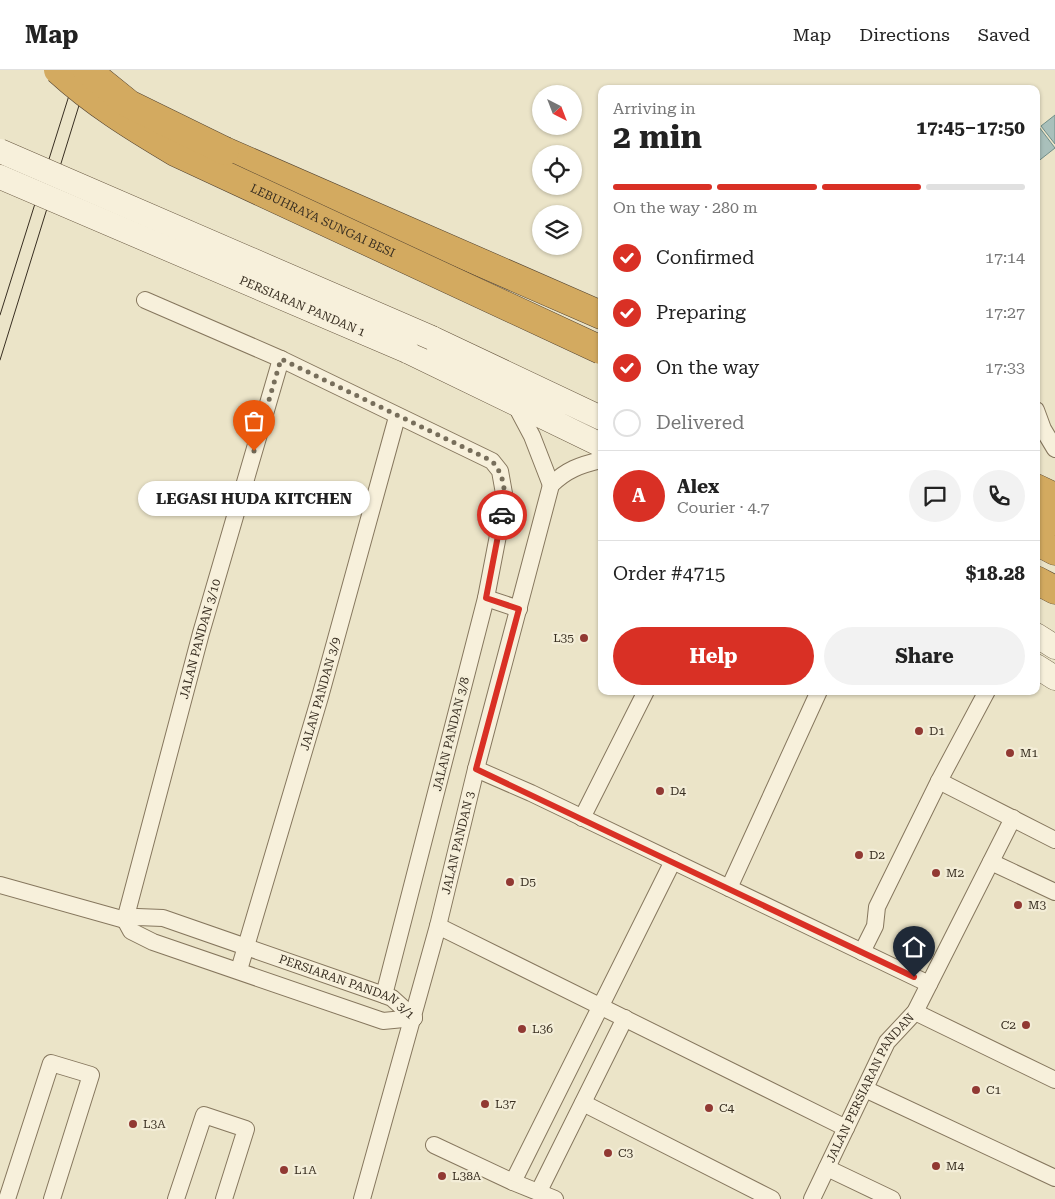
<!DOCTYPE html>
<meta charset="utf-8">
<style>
:root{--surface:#fff;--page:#f2f2f2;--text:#222;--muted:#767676;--line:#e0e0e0;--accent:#d93025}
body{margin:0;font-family:"Roboto Serif",serif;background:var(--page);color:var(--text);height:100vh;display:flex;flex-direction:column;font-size:19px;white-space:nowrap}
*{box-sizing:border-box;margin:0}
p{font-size:16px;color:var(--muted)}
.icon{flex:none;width:28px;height:28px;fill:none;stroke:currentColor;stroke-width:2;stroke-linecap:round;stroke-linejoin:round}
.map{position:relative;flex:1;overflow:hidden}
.panel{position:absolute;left:598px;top:15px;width:442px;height:610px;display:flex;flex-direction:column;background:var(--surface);border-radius:10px;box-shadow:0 1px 4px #0004}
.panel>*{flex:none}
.needle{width:32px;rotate:138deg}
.fabs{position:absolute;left:532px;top:15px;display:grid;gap:10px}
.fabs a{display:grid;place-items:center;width:50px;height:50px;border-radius:50%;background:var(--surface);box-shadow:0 1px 4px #0004;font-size:25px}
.pin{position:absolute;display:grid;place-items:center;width:42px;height:42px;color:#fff;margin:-51px -21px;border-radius:50% 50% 50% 0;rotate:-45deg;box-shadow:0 0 5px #0007}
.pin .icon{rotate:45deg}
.courier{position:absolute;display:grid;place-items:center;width:50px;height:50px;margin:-25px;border:4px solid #d93025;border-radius:50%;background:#fff;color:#222;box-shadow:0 1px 6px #0007}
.bubble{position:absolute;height:35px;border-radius:18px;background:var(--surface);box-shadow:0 1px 4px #0004;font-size:16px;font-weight:700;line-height:35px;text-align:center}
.summary em{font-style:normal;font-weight:700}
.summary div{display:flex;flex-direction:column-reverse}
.summary{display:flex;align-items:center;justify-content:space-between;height:85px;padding:0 15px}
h1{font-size:32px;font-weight:700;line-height:38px}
.bar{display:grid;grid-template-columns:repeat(4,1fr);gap:8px 5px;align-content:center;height:60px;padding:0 15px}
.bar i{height:6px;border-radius:4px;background:var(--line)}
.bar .current{background:var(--accent)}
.bar p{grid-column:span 4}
.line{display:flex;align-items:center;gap:12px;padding:0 15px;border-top:1px solid var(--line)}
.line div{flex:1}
.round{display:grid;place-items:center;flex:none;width:52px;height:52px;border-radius:26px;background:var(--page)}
ol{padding:0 15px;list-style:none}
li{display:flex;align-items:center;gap:15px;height:55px}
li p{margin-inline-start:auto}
li .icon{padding:5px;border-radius:50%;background:var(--accent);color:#fff;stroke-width:4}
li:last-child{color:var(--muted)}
li i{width:28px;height:28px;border:2px solid var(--line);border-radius:50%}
.button{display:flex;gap:10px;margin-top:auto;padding:10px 15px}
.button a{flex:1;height:58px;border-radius:30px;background:var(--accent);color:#fff;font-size:20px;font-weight:700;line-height:58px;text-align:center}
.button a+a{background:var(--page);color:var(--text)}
header{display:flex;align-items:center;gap:30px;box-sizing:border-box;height:70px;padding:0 25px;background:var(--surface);border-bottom:1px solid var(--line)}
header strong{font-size:24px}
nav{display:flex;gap:28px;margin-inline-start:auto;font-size:18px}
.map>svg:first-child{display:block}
</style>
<header>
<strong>Map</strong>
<nav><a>Map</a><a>Directions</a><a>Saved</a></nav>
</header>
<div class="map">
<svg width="1055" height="1129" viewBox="0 0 1055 1129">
<rect width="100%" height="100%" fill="#ebe4c8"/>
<path fill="#a9c0bb" stroke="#708e89" d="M1055,45V74L1041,56Z
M1039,57L1055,78L1036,93V59Z"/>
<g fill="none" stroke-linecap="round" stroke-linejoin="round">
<g stroke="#86775e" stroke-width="18">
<g id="street">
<path d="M145,230L281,289L492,391L500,401L505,429L486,528L384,925"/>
<path d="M515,334L532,366L551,415"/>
<path d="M1036,340L1043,359L1055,379"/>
<path d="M486,528L519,539"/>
<path d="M476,699L531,723L929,914"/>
<path d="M939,711L1055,770"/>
<path d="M582,748L646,621"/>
<path d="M991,792L1055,822"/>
<path id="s1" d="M0,815L125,850L137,847L163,848L384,925L392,928L414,948"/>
<path d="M729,818L819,621"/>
<path id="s2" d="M125,850L201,563L281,289"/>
<path d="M125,850L131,861L153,872L383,951L414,948"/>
<path d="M438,856L846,1058"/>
<path d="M862,882L875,856L877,837L939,711L987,621"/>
<path id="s3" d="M239,900L320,627L397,347"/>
<path d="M915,942L1055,1010"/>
<path d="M865,1019L1055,1108"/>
<path d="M583,1033L772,1129"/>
<path d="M434,1075L513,1112L555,1129"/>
<path d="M827,1098L892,1129"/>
<path d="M513,1112L673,791"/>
<path d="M539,1121L625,948"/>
<path d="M7,1129L51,993L91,1005L52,1129"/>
<path d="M176,1129L204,1045L246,1059L224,1129"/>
<path id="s4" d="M362,1129L438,856L476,699L551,415C566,400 580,395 601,390"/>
<path id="s5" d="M812,1129L887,972L915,942L1013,748"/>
</g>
</g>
<g stroke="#685841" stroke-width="25">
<path id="secondary" d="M432,268L601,348
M407,281L601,375
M1036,565L1055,577
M1036,596L1055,608"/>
</g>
<g stroke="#554532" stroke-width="29">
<path id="highway" d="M225,81L601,245
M1036,418L1055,427
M1036,441L1055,451
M1036,471L1055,481
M1036,510L1055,520"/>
</g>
<use href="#street" stroke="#f7f0db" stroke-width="16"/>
<use href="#secondary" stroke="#f7f0db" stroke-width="24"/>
<use href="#highway" stroke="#d3aa60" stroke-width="28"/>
<path stroke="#382e21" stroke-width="1" d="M0,245L77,0
M0,290L90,0"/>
<g stroke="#685841" stroke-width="25" stroke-linecap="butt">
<g id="secondary-bridge">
<path d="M0,81L432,268"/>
<path id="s6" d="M0,107L407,281"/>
</g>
</g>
<g stroke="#554532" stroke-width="29" stroke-linecap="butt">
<g id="highway-bridge">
<path id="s7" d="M58,0C94,33 133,57 175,82L601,280"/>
<path d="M87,0L129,34L225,81"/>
</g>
</g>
<use href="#secondary-bridge" stroke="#f7f0db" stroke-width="24"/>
<use href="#highway-bridge" stroke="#d3aa60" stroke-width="28"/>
</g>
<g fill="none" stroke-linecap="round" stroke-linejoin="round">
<path stroke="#776e5b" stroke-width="5" stroke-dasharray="0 9" d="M254,381L281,289L492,391C506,407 506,425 502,445"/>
<path stroke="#d93025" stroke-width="6" d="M502,445L486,528L519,539L476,699L914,907"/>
</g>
<g fill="#913933" stroke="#f3edd7" stroke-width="2">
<circle cx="584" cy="568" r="5"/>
<circle cx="919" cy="661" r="5"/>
<circle cx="1010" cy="683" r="5"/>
<circle cx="660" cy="721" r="5"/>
<circle cx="859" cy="785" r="5"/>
<circle cx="936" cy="803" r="5"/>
<circle cx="510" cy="812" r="5"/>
<circle cx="1018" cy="835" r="5"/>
<circle cx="1026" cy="955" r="5"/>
<circle cx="522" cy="959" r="5"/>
<circle cx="976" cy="1020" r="5"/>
<circle cx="485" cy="1034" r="5"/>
<circle cx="709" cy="1038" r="5"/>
<circle cx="133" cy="1054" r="5"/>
<circle cx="608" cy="1083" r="5"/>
<circle cx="936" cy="1096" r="5"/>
<circle cx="284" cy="1100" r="5"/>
<circle cx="442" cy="1106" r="5"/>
</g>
<g text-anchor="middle" stroke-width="4.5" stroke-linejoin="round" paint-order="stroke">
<g font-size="12" fill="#382e21" stroke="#f3edd7">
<text dy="4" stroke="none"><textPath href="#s7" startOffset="306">LEBUHRAYA SUNGAI BESI</textPath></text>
<text dy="4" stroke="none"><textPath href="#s6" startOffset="329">PERSIARAN PANDAN 1</textPath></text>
<text dy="4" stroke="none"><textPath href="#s2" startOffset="291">JALAN PANDAN 3/10</textPath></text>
<text dy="4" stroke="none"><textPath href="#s3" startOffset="288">JALAN PANDAN 3/9</textPath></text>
<text transform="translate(451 664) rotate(-76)" y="4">JALAN PANDAN 3/8</text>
<text dy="4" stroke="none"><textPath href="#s4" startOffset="369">JALAN PANDAN 3</textPath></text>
<text dy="4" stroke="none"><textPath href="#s1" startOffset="365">PERSIARAN PANDAN 3/1</textPath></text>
<text dy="4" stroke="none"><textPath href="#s5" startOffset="126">JALAN PERSIARAN PANDAN</textPath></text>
</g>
<g font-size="12" fill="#382e21" stroke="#f3edd7" text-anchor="start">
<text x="574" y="572" text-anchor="end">L35</text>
<text x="929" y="665">D1</text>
<text x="1020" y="687">M1</text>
<text x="670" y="725">D4</text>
<text x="869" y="789">D2</text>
<text x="946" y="807">M2</text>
<text x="520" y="816">D5</text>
<text x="1028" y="839">M3</text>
<text x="1016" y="959" text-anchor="end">C2</text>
<text x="532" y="963">L36</text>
<text x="986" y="1024">C1</text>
<text x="495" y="1038">L37</text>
<text x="719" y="1042">C4</text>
<text x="143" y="1058">L3A</text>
<text x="618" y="1087">C3</text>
<text x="946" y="1100">M4</text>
<text x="294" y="1104">L1A</text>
<text x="452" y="1110">L38A</text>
</g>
</g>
</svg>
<div class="fabs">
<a><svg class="needle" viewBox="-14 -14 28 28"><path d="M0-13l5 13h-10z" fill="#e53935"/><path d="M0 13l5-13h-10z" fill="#767676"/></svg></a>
<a><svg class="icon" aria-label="locate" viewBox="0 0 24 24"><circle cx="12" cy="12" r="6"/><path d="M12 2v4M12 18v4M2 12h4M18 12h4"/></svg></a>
<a><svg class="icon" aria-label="layers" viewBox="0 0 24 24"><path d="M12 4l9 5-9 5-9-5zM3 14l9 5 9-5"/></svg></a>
</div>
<div class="pin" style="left:254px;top:381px;background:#ea580c"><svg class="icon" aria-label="bag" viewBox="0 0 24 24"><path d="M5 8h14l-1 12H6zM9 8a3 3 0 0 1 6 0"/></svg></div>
<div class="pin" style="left:914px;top:907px;background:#1f2937"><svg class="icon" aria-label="home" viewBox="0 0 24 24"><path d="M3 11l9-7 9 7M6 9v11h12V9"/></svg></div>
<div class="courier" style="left:502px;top:445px"><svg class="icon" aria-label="car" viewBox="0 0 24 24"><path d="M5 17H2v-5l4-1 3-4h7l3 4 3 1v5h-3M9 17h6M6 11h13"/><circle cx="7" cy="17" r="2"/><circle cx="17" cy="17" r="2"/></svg></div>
<div class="bubble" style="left:138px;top:411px;width:232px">LEGASI HUDA KITCHEN</div>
<section class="panel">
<div class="summary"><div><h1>2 min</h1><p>Arriving in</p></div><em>17:45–17:50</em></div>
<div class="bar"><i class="current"></i><i class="current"></i><i class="current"></i><i></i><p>On the way · 280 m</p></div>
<ol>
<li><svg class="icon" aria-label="check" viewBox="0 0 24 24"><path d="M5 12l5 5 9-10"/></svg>Confirmed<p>17:14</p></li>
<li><svg class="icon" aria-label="check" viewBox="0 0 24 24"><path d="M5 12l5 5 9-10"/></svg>Preparing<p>17:27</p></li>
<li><svg class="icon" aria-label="check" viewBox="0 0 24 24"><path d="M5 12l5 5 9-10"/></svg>On the way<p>17:33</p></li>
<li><i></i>Delivered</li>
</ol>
<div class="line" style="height:90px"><b class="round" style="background:var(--accent);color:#fff">A</b><div><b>Alex</b><p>Courier · 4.7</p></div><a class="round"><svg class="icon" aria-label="chat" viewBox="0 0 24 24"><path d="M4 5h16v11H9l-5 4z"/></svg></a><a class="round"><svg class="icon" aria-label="phone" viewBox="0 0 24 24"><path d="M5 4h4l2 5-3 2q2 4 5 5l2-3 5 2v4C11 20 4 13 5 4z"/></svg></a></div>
<div class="line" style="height:65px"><div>Order #4715</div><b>$18.28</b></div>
<div class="button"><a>Help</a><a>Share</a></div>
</section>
</div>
